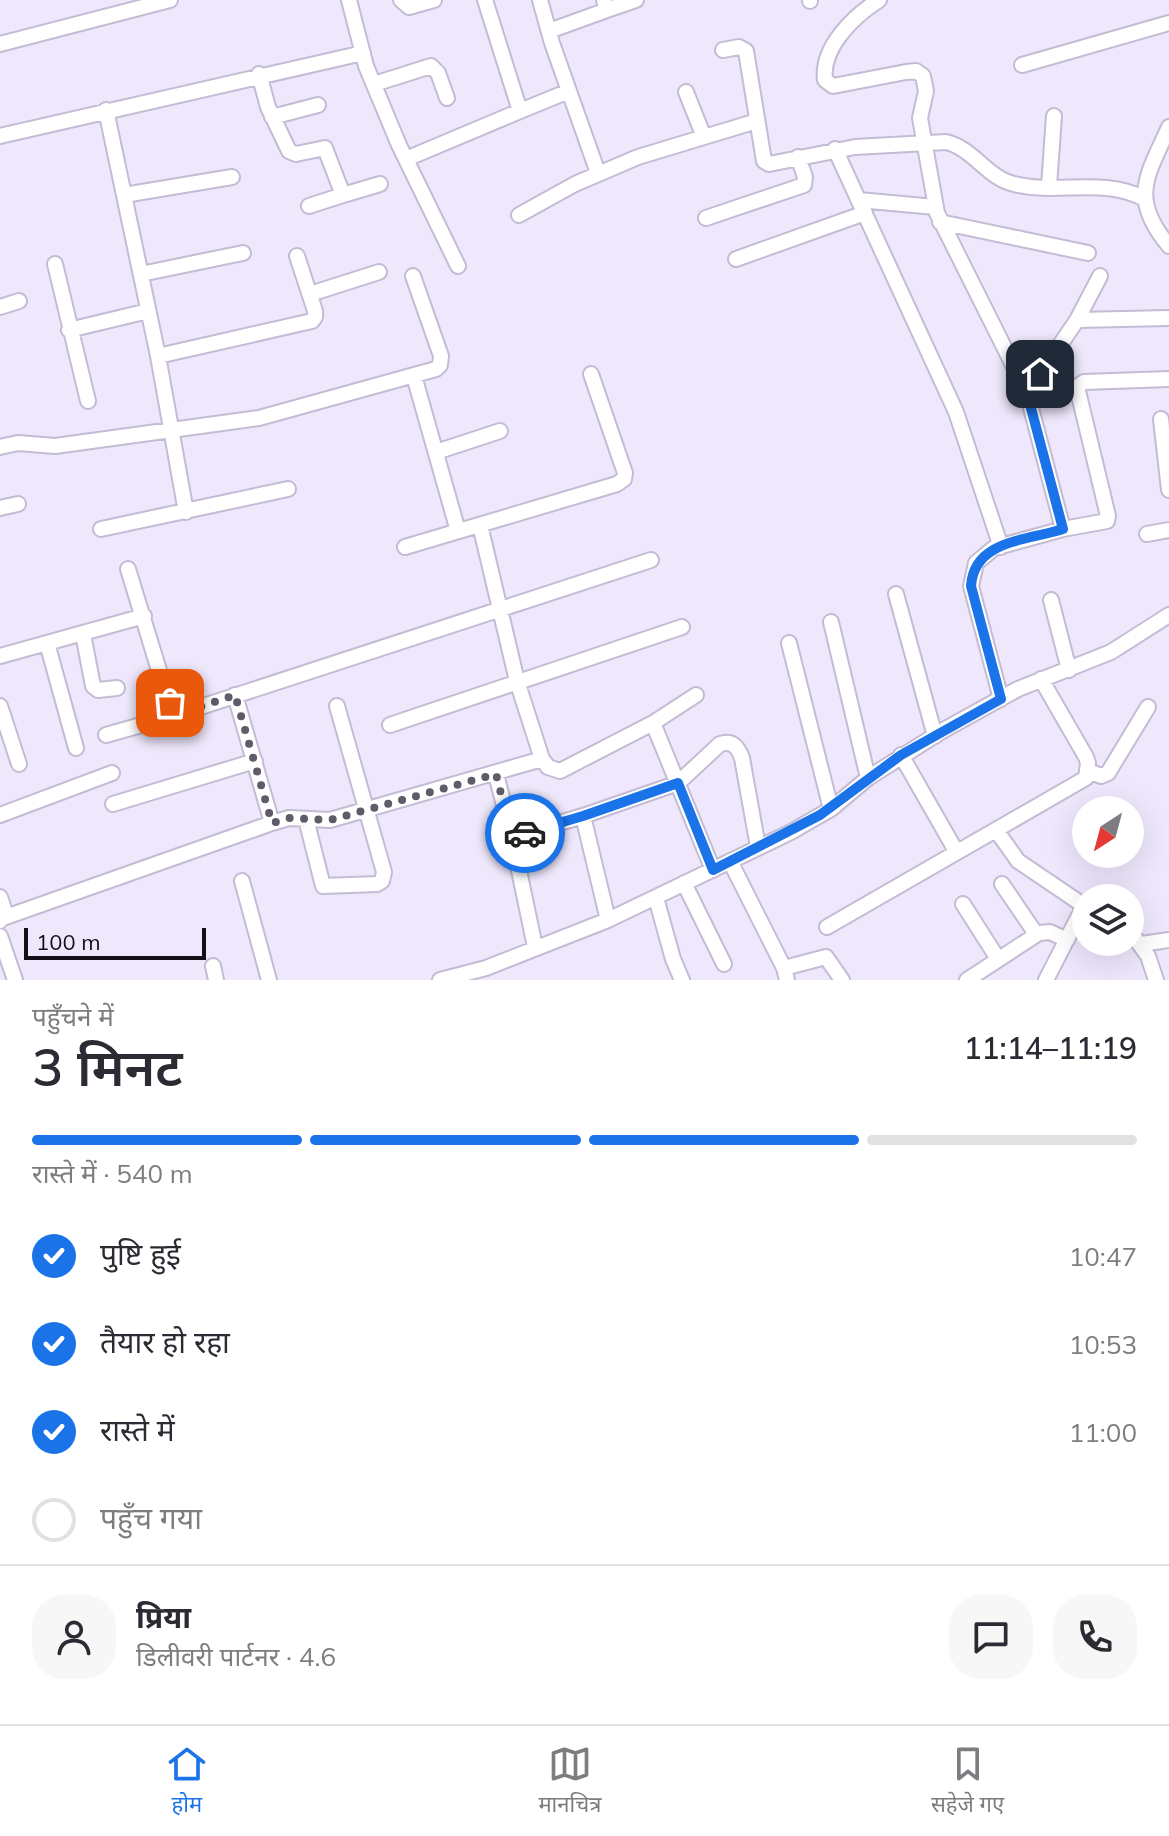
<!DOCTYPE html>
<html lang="hi">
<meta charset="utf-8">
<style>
:root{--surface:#fff;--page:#f7f7f7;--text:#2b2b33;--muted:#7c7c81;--line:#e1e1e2;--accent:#1a73e8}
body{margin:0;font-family:Mulish,"Noto Sans Devanagari",sans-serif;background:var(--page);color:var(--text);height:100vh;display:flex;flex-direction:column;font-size:30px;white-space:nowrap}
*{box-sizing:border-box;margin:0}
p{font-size:26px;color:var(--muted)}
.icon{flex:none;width:44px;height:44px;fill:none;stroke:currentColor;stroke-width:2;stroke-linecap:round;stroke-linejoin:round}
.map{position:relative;height:980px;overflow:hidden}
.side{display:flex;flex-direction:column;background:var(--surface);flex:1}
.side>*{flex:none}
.needle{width:52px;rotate:216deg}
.buttons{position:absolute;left:1072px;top:796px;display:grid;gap:16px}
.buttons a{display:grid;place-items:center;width:72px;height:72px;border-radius:50%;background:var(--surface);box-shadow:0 8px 32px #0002;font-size:40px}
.scale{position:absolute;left:24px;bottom:20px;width:182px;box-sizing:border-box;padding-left:8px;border:4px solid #120f17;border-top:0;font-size:22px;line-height:28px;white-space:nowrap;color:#120f17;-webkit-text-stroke:6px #efe8fd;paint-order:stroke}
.pin{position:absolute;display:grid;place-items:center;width:68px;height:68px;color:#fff;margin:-34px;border-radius:16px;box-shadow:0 4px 12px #0006}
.courier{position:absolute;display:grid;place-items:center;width:80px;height:80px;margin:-40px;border:6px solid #1a73e8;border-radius:50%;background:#fff;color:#222;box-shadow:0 2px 10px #0007}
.summary em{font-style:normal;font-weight:600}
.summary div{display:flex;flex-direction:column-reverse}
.summary{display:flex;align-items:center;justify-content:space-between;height:136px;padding:0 32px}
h1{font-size:52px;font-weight:600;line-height:60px}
.bar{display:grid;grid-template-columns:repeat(4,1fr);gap:12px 8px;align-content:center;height:96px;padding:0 32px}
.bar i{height:10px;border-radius:6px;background:var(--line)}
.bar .active{background:var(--accent)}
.bar p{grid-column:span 4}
.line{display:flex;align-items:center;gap:20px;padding:0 32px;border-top:2px solid var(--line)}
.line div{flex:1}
.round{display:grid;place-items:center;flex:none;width:84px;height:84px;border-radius:32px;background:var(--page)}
ol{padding:0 32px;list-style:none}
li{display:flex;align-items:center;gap:24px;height:88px}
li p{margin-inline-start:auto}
li .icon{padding:8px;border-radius:50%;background:var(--accent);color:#fff;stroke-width:4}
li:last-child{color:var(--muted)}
li i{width:44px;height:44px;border:4px solid var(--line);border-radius:50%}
.dock{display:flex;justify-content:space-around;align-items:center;height:112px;border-top:2px solid var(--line);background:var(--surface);font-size:22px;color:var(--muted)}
.dock a{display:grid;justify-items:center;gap:4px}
.dock .active{color:var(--accent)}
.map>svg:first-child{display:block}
</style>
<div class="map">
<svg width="1169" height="980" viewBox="0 0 1169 980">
<rect width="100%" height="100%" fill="#efe8fd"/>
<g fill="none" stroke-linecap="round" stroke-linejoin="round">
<g stroke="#c4bbd4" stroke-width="18">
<path id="minor" d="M349,0L366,66L399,145L458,266
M401,0L409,7L434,0
M485,0L520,111L569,91
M540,0L552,43L598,173
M604,0L607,10L636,0
M810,0V1
M879,0C854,16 821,47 825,80L833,86L906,72L916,71L923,76L926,91L920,118L937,213L1027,393L1063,529
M549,31L607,10
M0,44L170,0
M723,50L739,47L746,51L764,161L769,164L855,147L946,142C973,148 987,178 1014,184C1057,195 1102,177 1143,198
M1022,65L1169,23
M259,74L268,107L289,151L296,154L325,148L343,195L380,184
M374,84L431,66L438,73L447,98
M686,92L704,137
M106,110L158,356L186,512
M272,117L318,105
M1169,127C1147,176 1129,198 1169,246
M0,136L363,53
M835,149L956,412L1001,547
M406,159L520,111
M1049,186L1054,116
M124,195L232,177
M859,200L935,207
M309,206L343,195
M519,215L575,184L638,157L757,121
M706,218L804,185L805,177L798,157
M940,222L1088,253
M736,259L865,213
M55,264L88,401
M141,274L243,253
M310,294L379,272
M0,307L19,301
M1077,320L1168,318
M69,330L148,311
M158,356L312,321L315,317V311L297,256
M414,376L458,531
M1027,393L1077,320L1100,276
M1161,419L1169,490
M0,447L18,443L55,446L259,418L436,369L440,365L441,356L413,276
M436,452L500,431
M0,508L18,504
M101,529L288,489
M1147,534L1169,530
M405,547L617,484L624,479L625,473L591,374
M128,569L173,716L651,560
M896,594L935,736
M1051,600L1069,670
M831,622L868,778
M83,634L93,686L98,690L117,688
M47,643L76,748
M789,643L831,809
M0,656L144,616
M235,695L272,823
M1001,699L971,586L976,563L994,548L1063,529L1107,521L1108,516L1077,387L1084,382L1169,379
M0,706L19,764
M653,723L696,695
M390,725L682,627
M106,735L173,716
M901,755L956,851
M542,759L548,767L560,771L653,723L713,870
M1088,771L1101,776L1108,773L1148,707
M496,774L512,837L583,816L678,783L720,744C732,740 738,747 742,758L758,847
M113,804L255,761
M0,815L112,773
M583,816L608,920
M306,819L323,886L377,884L382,881L384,872L337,706
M996,830L1018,861L1086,907
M512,837L535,947
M730,861L784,968L787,980
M242,881L269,980
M684,883L724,964
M1002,884L1036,934
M0,897L5,912L0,921
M656,898L673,959L682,980
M963,904L998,959
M3,918L272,823L289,818L330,820L542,759L517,681L480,525
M827,927L1086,778L1088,763L1086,757L1041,679
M1130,931L1148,956L1156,980
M0,936L15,980
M1142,944L1169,940
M213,966L216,980
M784,968L826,957L842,980
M440,980L486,968L608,920L791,832L831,809L868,778L942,731L1018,689L1111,652L1169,615
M967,980L1039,933L1050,932L1067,940
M1046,980L1084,906"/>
</g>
<use href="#minor" stroke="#fff" stroke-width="14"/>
</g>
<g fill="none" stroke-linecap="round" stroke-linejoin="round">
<path stroke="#5f5b68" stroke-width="8" stroke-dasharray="0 14.4" d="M170,703L173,716L235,695L272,823L289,818L330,820L496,774L512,837L525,833"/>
<path stroke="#1a73e8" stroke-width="10" d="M525,833L583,816L678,783L713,870L820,815L901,755L1001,699L971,586C974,540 1026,541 1063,529L1027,393L1040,374"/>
</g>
</svg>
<div class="buttons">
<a><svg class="needle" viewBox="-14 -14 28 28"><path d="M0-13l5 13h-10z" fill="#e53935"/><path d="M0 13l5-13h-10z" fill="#7c7c81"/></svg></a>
<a><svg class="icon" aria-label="layers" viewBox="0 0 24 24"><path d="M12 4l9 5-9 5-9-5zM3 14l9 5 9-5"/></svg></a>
</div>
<div class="scale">100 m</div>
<div class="pin" style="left:170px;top:703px;background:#ea580c"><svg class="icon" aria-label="bag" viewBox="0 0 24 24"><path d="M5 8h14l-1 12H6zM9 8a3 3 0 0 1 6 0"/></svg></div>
<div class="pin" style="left:1040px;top:374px;background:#1f2937"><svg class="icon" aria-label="home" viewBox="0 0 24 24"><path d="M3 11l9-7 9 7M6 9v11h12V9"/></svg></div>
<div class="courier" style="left:525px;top:833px"><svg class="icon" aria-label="car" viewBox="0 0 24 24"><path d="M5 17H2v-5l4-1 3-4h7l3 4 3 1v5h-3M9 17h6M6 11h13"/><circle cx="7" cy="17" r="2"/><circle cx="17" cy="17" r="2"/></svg></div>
</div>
<section class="side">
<div class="summary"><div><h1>3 मिनट</h1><p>पहुँचने में</p></div><em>11:14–11:19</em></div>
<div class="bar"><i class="active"></i><i class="active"></i><i class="active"></i><i></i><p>रास्ते में · 540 m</p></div>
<ol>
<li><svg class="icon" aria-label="check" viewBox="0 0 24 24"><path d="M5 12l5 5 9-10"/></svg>पुष्टि हुई<p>10:47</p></li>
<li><svg class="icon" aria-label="check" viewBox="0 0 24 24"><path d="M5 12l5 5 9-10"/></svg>तैयार हो रहा<p>10:53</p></li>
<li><svg class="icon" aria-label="check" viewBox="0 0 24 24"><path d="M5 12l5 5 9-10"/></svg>रास्ते में<p>11:00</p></li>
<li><i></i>पहुँच गया</li>
</ol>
<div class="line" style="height:144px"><a class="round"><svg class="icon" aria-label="person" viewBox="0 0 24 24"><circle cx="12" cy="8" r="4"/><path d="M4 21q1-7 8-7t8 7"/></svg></a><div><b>प्रिया</b><p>डिलीवरी पार्टनर · 4.6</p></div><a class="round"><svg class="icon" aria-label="chat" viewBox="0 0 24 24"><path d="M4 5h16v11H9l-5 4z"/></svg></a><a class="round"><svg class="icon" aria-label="phone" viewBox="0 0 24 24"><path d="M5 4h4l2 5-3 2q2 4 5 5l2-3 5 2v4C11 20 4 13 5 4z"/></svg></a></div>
</section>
<nav class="dock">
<a class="active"><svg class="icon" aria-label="home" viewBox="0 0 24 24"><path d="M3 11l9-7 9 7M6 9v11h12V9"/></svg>होम</a>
<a><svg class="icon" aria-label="map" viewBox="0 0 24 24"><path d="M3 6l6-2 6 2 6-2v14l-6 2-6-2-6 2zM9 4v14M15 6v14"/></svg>मानचित्र</a>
<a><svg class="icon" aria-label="saved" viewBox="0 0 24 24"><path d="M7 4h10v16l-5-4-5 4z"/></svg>सहेजे गए</a>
</nav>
